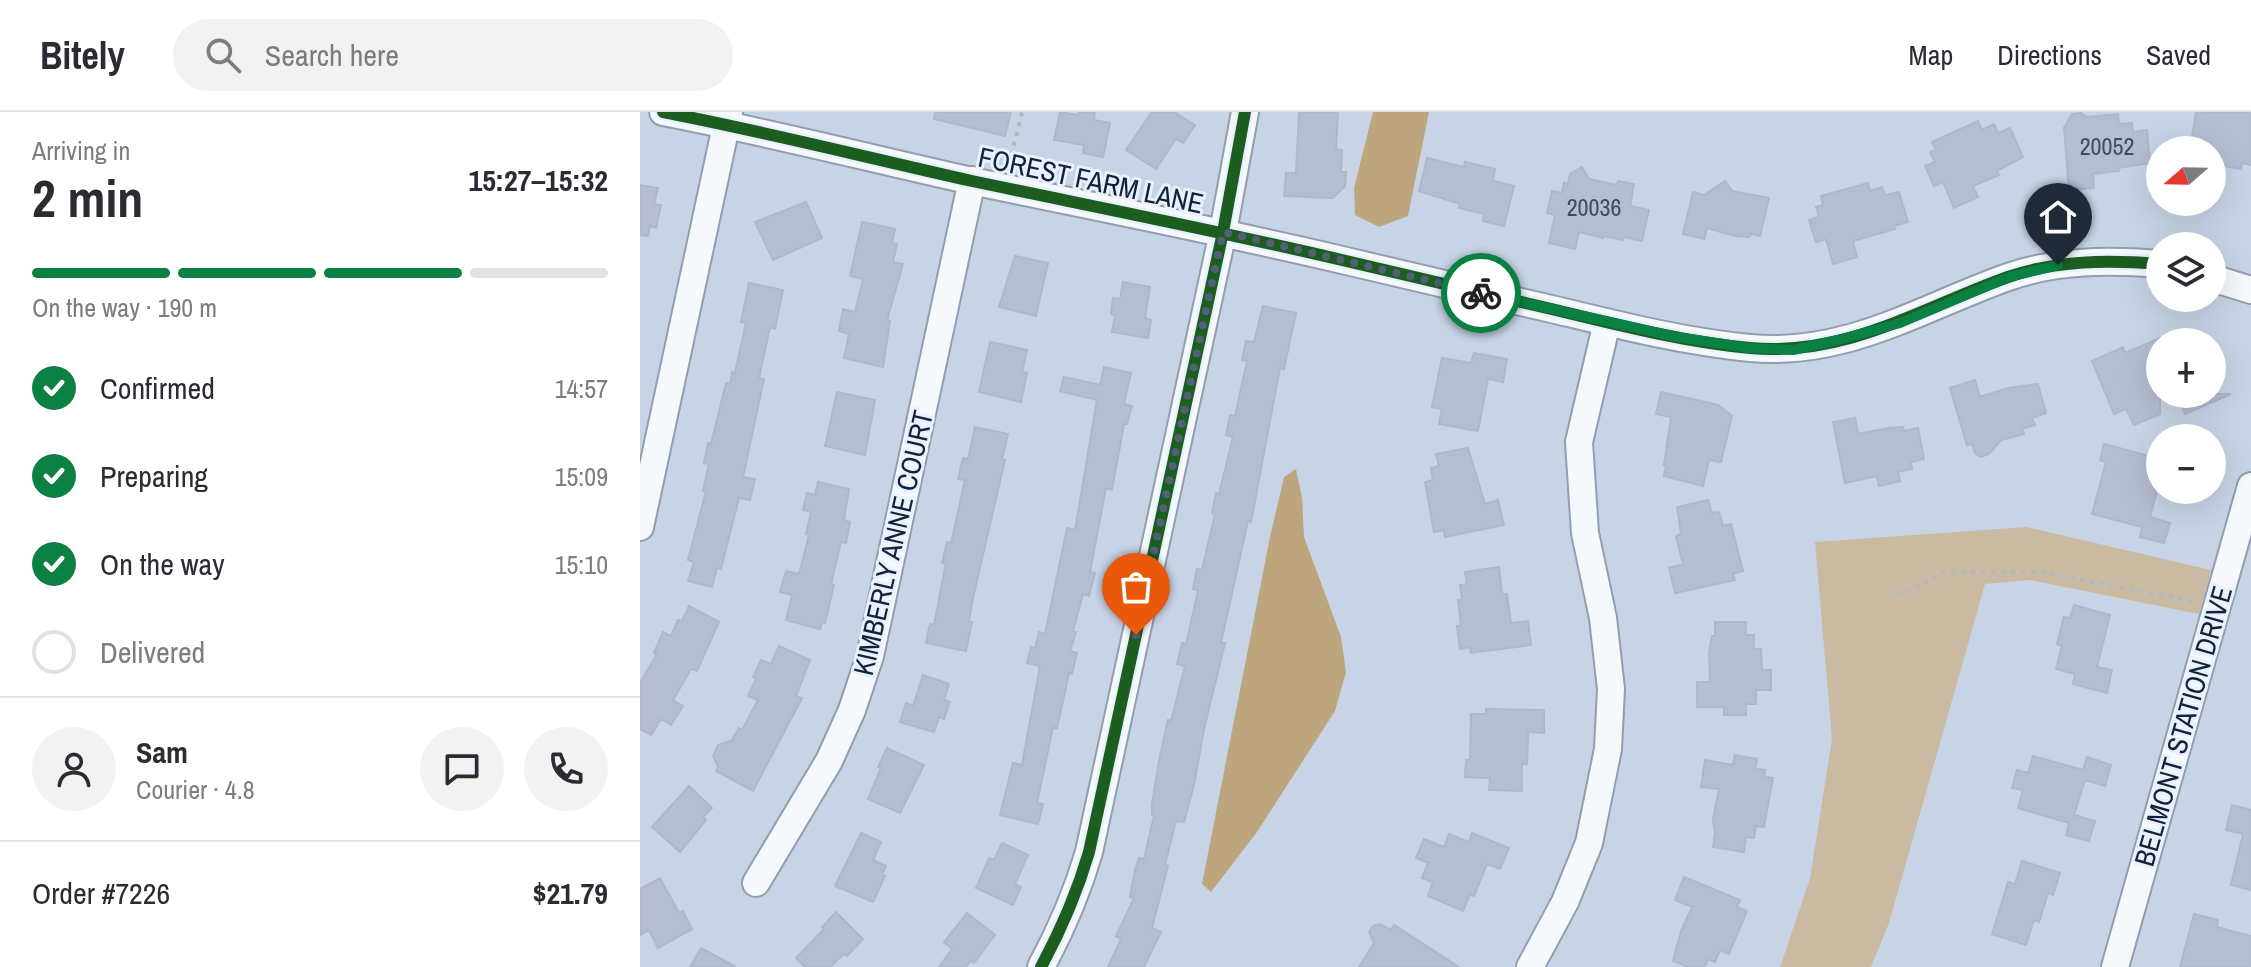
<!DOCTYPE html>
<meta charset="utf-8">
<style>
:root{--surface:#fff;--page:#f2f2f3;--text:#2b2b33;--muted:#7c7c81;--line:#e1e1e2;--accent:#0b8043}
body{margin:0;font-family:"Archivo Narrow",sans-serif;background:var(--page);color:var(--text);height:100vh;display:flex;flex-direction:column;font-size:30px;white-space:nowrap}
*{box-sizing:border-box;margin:0}
p{font-size:26px;color:var(--muted)}
.icon{flex:none;width:44px;height:44px;fill:none;stroke:currentColor;stroke-width:2;stroke-linecap:round;stroke-linejoin:round}
.map{position:relative;flex:1;overflow:hidden}
.sheet{display:flex;flex-direction:column;background:var(--surface);width:640px}
.sheet>*{flex:none}
.needle{width:52px;rotate:250deg}
.fabs{position:absolute;left:1506px;top:24px;display:grid;gap:16px}
.fabs a{display:grid;place-items:center;width:80px;height:80px;border-radius:50%;background:var(--surface);box-shadow:0 8px 32px #0002;font-size:40px}
.pin{position:absolute;display:grid;place-items:center;width:68px;height:68px;color:#fff;margin:-82px -34px;border-radius:50% 50% 50% 0;rotate:-45deg;box-shadow:0 0 8px #0007}
.pin .icon{rotate:45deg}
.courier{position:absolute;display:grid;place-items:center;width:80px;height:80px;margin:-40px;border:6px solid #0b8043;border-radius:50%;background:#fff;color:#222;box-shadow:0 2px 10px #0007}
.overview em{font-style:normal;font-weight:800}
.overview div{display:flex;flex-direction:column-reverse}
.overview{display:flex;align-items:center;justify-content:space-between;height:136px;padding:0 32px}
h1{font-size:52px;font-weight:800;line-height:60px}
.bar{display:grid;grid-template-columns:repeat(4,1fr);gap:12px 8px;align-content:center;height:96px;padding:0 32px}
.bar i{height:10px;border-radius:6px;background:var(--line)}
.bar .active{background:var(--accent)}
.bar p{grid-column:span 4}
.line{display:flex;align-items:center;gap:20px;padding:0 32px;border-top:2px solid var(--line)}
.line div{flex:1}
.round{display:grid;place-items:center;flex:none;width:84px;height:84px;border-radius:42px;background:var(--page)}
ol{padding:0 32px;list-style:none}
li{display:flex;align-items:center;gap:24px;height:88px}
li p{margin-inline-start:auto}
li .icon{padding:8px;border-radius:50%;background:var(--accent);color:#fff;stroke-width:4}
li:last-child{color:var(--muted)}
li i{width:44px;height:44px;border:4px solid var(--line);border-radius:50%}
header{display:flex;align-items:center;gap:48px;box-sizing:border-box;height:112px;padding:0 40px;background:var(--surface);border-bottom:2px solid var(--line)}
header strong{font-size:38px}
nav{display:flex;gap:44px;margin-inline-start:auto;font-size:28px}
.search{width:560px;height:72px;background:var(--page);display:flex;align-items:center;gap:20px;box-sizing:border-box;padding:0 28px;border-radius:44px;color:var(--muted);font-size:30px}
main{display:flex;flex:1;min-height:0}
.map>svg:first-child{display:block}
</style>
<header>
<strong>Bitely</strong>
<div class="search"><svg class="icon" aria-label="search" viewBox="0 0 24 24"><circle cx="10" cy="10" r="6"/><path d="M15 15l6 6"/></svg>Search here</div>
<nav><a>Map</a><a>Directions</a><a>Saved</a></nav>
</header>
<main>
<section class="sheet">
<div class="overview"><div><h1>2 min</h1><p>Arriving in</p></div><em>15:27–15:32</em></div>
<div class="bar"><i class="active"></i><i class="active"></i><i class="active"></i><i></i><p>On the way · 190 m</p></div>
<ol>
<li><svg class="icon" aria-label="check" viewBox="0 0 24 24"><path d="M5 12l5 5 9-10"/></svg>Confirmed<p>14:57</p></li>
<li><svg class="icon" aria-label="check" viewBox="0 0 24 24"><path d="M5 12l5 5 9-10"/></svg>Preparing<p>15:09</p></li>
<li><svg class="icon" aria-label="check" viewBox="0 0 24 24"><path d="M5 12l5 5 9-10"/></svg>On the way<p>15:10</p></li>
<li><i></i>Delivered</li>
</ol>
<div class="line" style="height:144px"><a class="round"><svg class="icon" aria-label="person" viewBox="0 0 24 24"><circle cx="12" cy="8" r="4"/><path d="M4 21q1-7 8-7t8 7"/></svg></a><div><b>Sam</b><p>Courier · 4.8</p></div><a class="round"><svg class="icon" aria-label="chat" viewBox="0 0 24 24"><path d="M4 5h16v11H9l-5 4z"/></svg></a><a class="round"><svg class="icon" aria-label="phone" viewBox="0 0 24 24"><path d="M5 4h4l2 5-3 2q2 4 5 5l2-3 5 2v4C11 20 4 13 5 4z"/></svg></a></div>
<div class="line" style="height:104px"><div>Order #7226</div><b>$21.79</b></div>
</section>
<div class="map">
<svg width="1611" height="855" viewBox="0 0 1611 855">
<rect width="100%" height="100%" fill="#c6d4e6"/>
<path fill="#cabaa1" d="M1387,415L1571,458L1559,502L1389,468L1345,472L1249,811L1231,855H1140L1170,767L1192,627L1175,430Z"/>
<path fill="#bda67d" d="M733,0H789L768,104L739,115L715,103L714,76Z
M656,357L662,386L664,425L701,525L706,560L695,599L617,720L571,780L562,772L630,425L644,365Z"/>
<path fill="#b5bdd2" stroke="#aeb7cb" stroke-width="2" d="M295,0H371L365,24L294,7Z
M420,0L438,3V0H455L454,8L470,11L463,45L443,41L444,33L414,28Z
M512,0H534L555,13L543,31L536,27L516,57L486,38Z
M659,0H698L696,37L702,38L701,60H706L705,74L693,86L644,84L646,61H656Z
M1556,0H1611V53L1602,51L1601,57L1572,52V38H1550Z
M1441,1L1446,5L1478,2L1479,12L1492,11L1493,20L1507,18L1510,51L1478,56L1479,59L1453,62L1454,76L1429,78L1424,16L1432,2Z
M1338,9L1342,18L1354,12L1358,21L1370,16L1383,45L1357,59L1359,63L1333,74L1338,85L1314,96L1303,70L1294,74L1285,54L1295,50L1290,40L1296,38L1292,30Z
M787,46L824,55L825,50L855,57L853,69L874,74L864,114L843,109L844,102L819,96L820,92L779,79Z
M942,55L949,67L977,73L978,69L994,72L990,94L1009,98L1002,129L984,125L983,128L963,124V126L939,120L935,137L909,131L915,103L907,101L912,79L922,81L924,71L928,72L930,62Z
M1085,69L1092,79L1129,86L1120,124L1111,122L1110,125L1095,124L1067,116L1064,127L1043,122L1053,80L1064,83Z
M1228,71L1230,79L1242,75L1245,83L1259,80L1268,110L1254,114L1255,117L1213,129L1217,145L1193,152L1186,127L1176,130L1169,108L1179,105L1176,95L1183,93L1181,84Z
M0,73L18,76L14,92L21,93L16,116L10,114L8,124L0,123Z
M166,90L182,126L133,148L115,110Z
M222,110L255,117L252,131L257,132L253,150L263,152L247,208L250,209L243,255L204,246L209,222L199,219L203,197L215,200L223,167L210,164Z
M375,144L408,151L396,204L359,195Z
M483,170L510,175L505,206L511,208L508,226L472,220L475,203L471,202L473,186L480,187Z
M109,171L143,178L135,217L130,215L119,266L124,267L103,365L115,367L110,388L99,386L81,457L77,456L72,475L48,469L54,450L48,448L66,379H63L69,352L64,351L68,331L71,332L86,271L90,272L92,260L95,261L106,211L101,210Z
M623,194L656,201L644,257L640,256L611,410L608,409L581,531H585L564,617L554,673L544,710L536,709L525,753L528,754L512,816L521,820L504,855H468L481,827L476,824L494,786L490,785L495,758L499,746L504,747L514,704L512,703V692L519,649L528,608L531,609L545,554L537,552L542,531L546,532L558,479L553,477L557,457L562,458L575,402L572,401L576,381L579,382L593,325L586,323L590,303L595,304L607,249L602,248L606,229L614,230Z
M1520,226V302L1494,313L1486,297L1474,302L1452,249L1483,235L1485,241Z
M350,230L387,238L382,260L387,261L381,290L339,280Z
M834,241L867,247L863,270L848,267L838,319L799,312L802,297L792,295L802,246L831,251Z
M464,255L491,261L484,292L492,294L487,312H484L472,378L466,376L450,460L455,461L449,484L443,482L433,519L436,520L430,539L437,541L432,562L429,561L417,616L413,615L397,691L403,692L398,712L360,703L373,651L382,653L400,554L387,551L391,535L395,536L399,520L405,522L427,416L435,418L457,288L420,279L424,265L460,273Z
M1335,268L1340,285L1368,276L1398,272L1406,301L1392,306L1395,313L1382,317L1384,322L1361,328L1349,342L1341,345L1335,341L1332,332L1327,333L1310,276Z
M197,280L235,288L225,343L185,334Z
M1021,280L1078,293L1092,304L1081,350L1069,348L1063,374L1024,364L1026,354L1024,353L1031,305L1016,302Z
M1537,282H1591L1545,302Z
M1215,306L1218,322L1248,316L1263,315L1264,319L1278,316L1284,347L1271,350L1272,357L1258,360L1260,369L1239,374L1237,364L1205,371L1193,310Z
M335,315L368,322L362,347L365,348L333,486L329,509L332,510L326,539L286,531L290,512L294,513L306,451H302L307,430L311,431L325,368L318,367L323,346L328,347Z
M1464,332L1520,347V367L1510,405L1530,411L1524,431L1500,425L1502,415L1452,402L1466,350L1460,348Z
M828,336L845,392L858,388L864,413L805,425L804,418L794,420L785,370L793,368L791,356L799,354L796,342Z
M178,370L209,377L204,408L210,410L206,431L201,430L191,472L194,473L185,511L182,510L180,517L146,508L152,483L140,480L146,459L159,462L169,423L166,422L171,400L163,398L167,381L175,383Z
M1068,388L1072,401L1079,400L1083,414L1091,412L1103,459L1093,462L1095,468L1035,481L1029,456L1043,452L1036,425L1041,421L1037,395Z
M859,455L862,482H867L871,511L888,509L891,533L831,541L830,535L820,537L817,514L821,513L818,488H822L820,473L827,472L825,460Z
M1434,493L1470,503L1457,555L1472,558L1467,581L1433,572L1435,562L1416,557L1422,534L1417,532L1424,505L1430,506Z
M49,494L79,510L57,559L51,557L33,588L43,594L31,613L21,607L11,623L0,617V571L17,542L14,541L23,520L31,524L38,508L42,509Z
M1075,510H1106V523H1114V537H1121L1122,558H1131V578H1116V592H1106V603H1084V595H1057V570H1070L1069,541L1072,524H1075Z
M139,534L170,548L156,584L162,586L113,679L76,659L78,655L73,644L78,633L91,629L99,616L102,618L118,588L108,584L116,567L113,565L121,548L131,552Z
M283,563L309,572L304,588L310,590L304,607L299,605L294,620L260,610L266,591L273,594Z
M846,597L904,598V621L888,620L887,652H882V679L849,678L850,666L825,665L826,648H830L831,602H846Z
M247,636L284,653L260,701L228,687L241,656L238,655Z
M1095,643L1117,647L1115,657L1125,658L1124,665L1133,666L1124,715L1116,714L1114,726L1106,725L1104,740L1073,735L1075,721L1073,707L1079,677L1061,675L1065,648L1093,653Z
M1393,644L1443,658L1447,645L1471,653L1465,674L1445,668L1434,703L1455,709L1449,729L1426,723L1429,711L1378,696L1383,678L1372,676L1377,658L1388,661Z
M49,674L72,696L63,705L66,708L40,740L12,715Z
M1592,693L1611,698V778L1591,773L1603,722L1586,718Z
M221,721L241,730L233,748L246,754L242,763L245,764L233,790L195,774Z
M832,721L869,736L860,757L847,752L834,784L830,782L823,799L788,784L793,770L782,766L788,751L776,746L784,727L804,735L809,722L829,730Z
M362,731L388,743L375,772L381,775L373,793L336,776L349,746L354,748Z
M1382,749L1420,761L1413,783L1408,781L1399,810L1394,808L1386,833L1352,822L1368,770L1375,772Z
M1044,765L1100,788L1097,795L1107,799L1089,842L1080,838L1075,850L1068,847L1065,855H1049L1033,849L1041,819L1052,795L1035,788Z
M20,766L39,801L43,799L52,817L18,836L9,818L0,823V777Z
M196,800L223,827L207,844L204,842L190,855H165L156,846L184,817L182,815Z
M327,801L355,823L334,851L331,848L326,855H299L312,837L304,830Z
M1554,802L1578,808L1577,815L1611,824V855H1540Z
M740,812L751,818L754,813L819,855H719L734,831L729,820L733,814Z
M61,836L96,855H50Z"/>
<g fill="none" stroke-linecap="round" stroke-linejoin="round">
<g stroke="#909eb0" stroke-width="30">
<path id="minor" d="M23,0C127,20 229,46 332,69C456,95 579,119 702,148C775,165 848,182 920,199C982,214 1046,230 1110,236C1206,245 1281,196 1368,165C1417,148 1468,148 1520,152
M1572,166L1611,178
M0,415L89,0
M116,771L189,649L212,598L230,544L332,68
M401,855C421,818 437,781 449,740L583,120L605,0
M890,855L925,790L949,731L968,637L971,577L963,506L945,421L939,330L967,210
M1475,855L1611,374"/>
</g>
<path stroke="#b2b8c1" stroke-width="4" stroke-dasharray="4 6" stroke-linecap="butt" d="M369,53L382,0
M1257,480L1266,481L1305,459L1401,460L1554,489"/>
<use href="#minor" stroke="#f6f9fb" stroke-width="26"/>
<g stroke="#e8f1fd" stroke-width="17">
<path id="cycleway" d="M23,0C127,20 229,46 332,69C456,95 579,119 702,148C775,165 848,182 920,199C982,214 1046,230 1110,236C1206,245 1281,196 1368,165C1417,148 1468,148 1520,152
M401,855C421,818 437,781 449,740L583,120L605,0"/>
</g>
<use href="#cycleway" stroke="#1b5e20" stroke-width="12"/>
</g>
<g fill="none" stroke-linecap="round" stroke-linejoin="round">
<path stroke="#516074" stroke-width="8" stroke-dasharray="0 14.4" d="M496,523L583,120L841,181"/>
<path stroke="#0b8043" stroke-width="10" d="M841,181L1037,225L1109,236L1153,238L1198,228L1260,211L1369,165L1418,153"/>
</g>
<g text-anchor="middle" stroke-width="6" stroke-linejoin="round" paint-order="stroke">
<g font-size="24" fill="#3e4c61">
<text x="1467" y="43">20052</text>
<text x="954" y="104">20036</text>
</g>
<g font-size="28" fill="#122237" stroke="#e8f1fd">
<text transform="translate(451 68) rotate(12)" y="10">FOREST FARM LANE</text>
<text transform="translate(253 431) rotate(-77)" y="10">KIMBERLY ANNE COURT</text>
<text transform="translate(1543 614) rotate(-74)" y="10">BELMONT STATION DRIVE</text>
</g>
</g>
</svg>
<div class="fabs">
<a><svg class="needle" viewBox="-14 -14 28 28"><path d="M0-13l5 13h-10z" fill="#e53935"/><path d="M0 13l5-13h-10z" fill="#7c7c81"/></svg></a>
<a><svg class="icon" aria-label="layers" viewBox="0 0 24 24"><path d="M12 4l9 5-9 5-9-5zM3 14l9 5 9-5"/></svg></a>
<a>+</a>
<a>−</a>
</div>
<div class="pin" style="left:496px;top:523px;background:#ea580c"><svg class="icon" aria-label="bag" viewBox="0 0 24 24"><path d="M5 8h14l-1 12H6zM9 8a3 3 0 0 1 6 0"/></svg></div>
<div class="pin" style="left:1418px;top:153px;background:#1f2937"><svg class="icon" aria-label="home" viewBox="0 0 24 24"><path d="M3 11l9-7 9 7M6 9v11h12V9"/></svg></div>
<div class="courier" style="left:841px;top:181px"><svg class="icon" aria-label="bike" viewBox="0 0 24 24"><circle cx="6" cy="16" r="4"/><circle cx="18" cy="16" r="4"/><path d="M6 16l4-8h5l3 8M10 8l3 8H6M13 5h3"/></svg></div>
</div>
</main>
